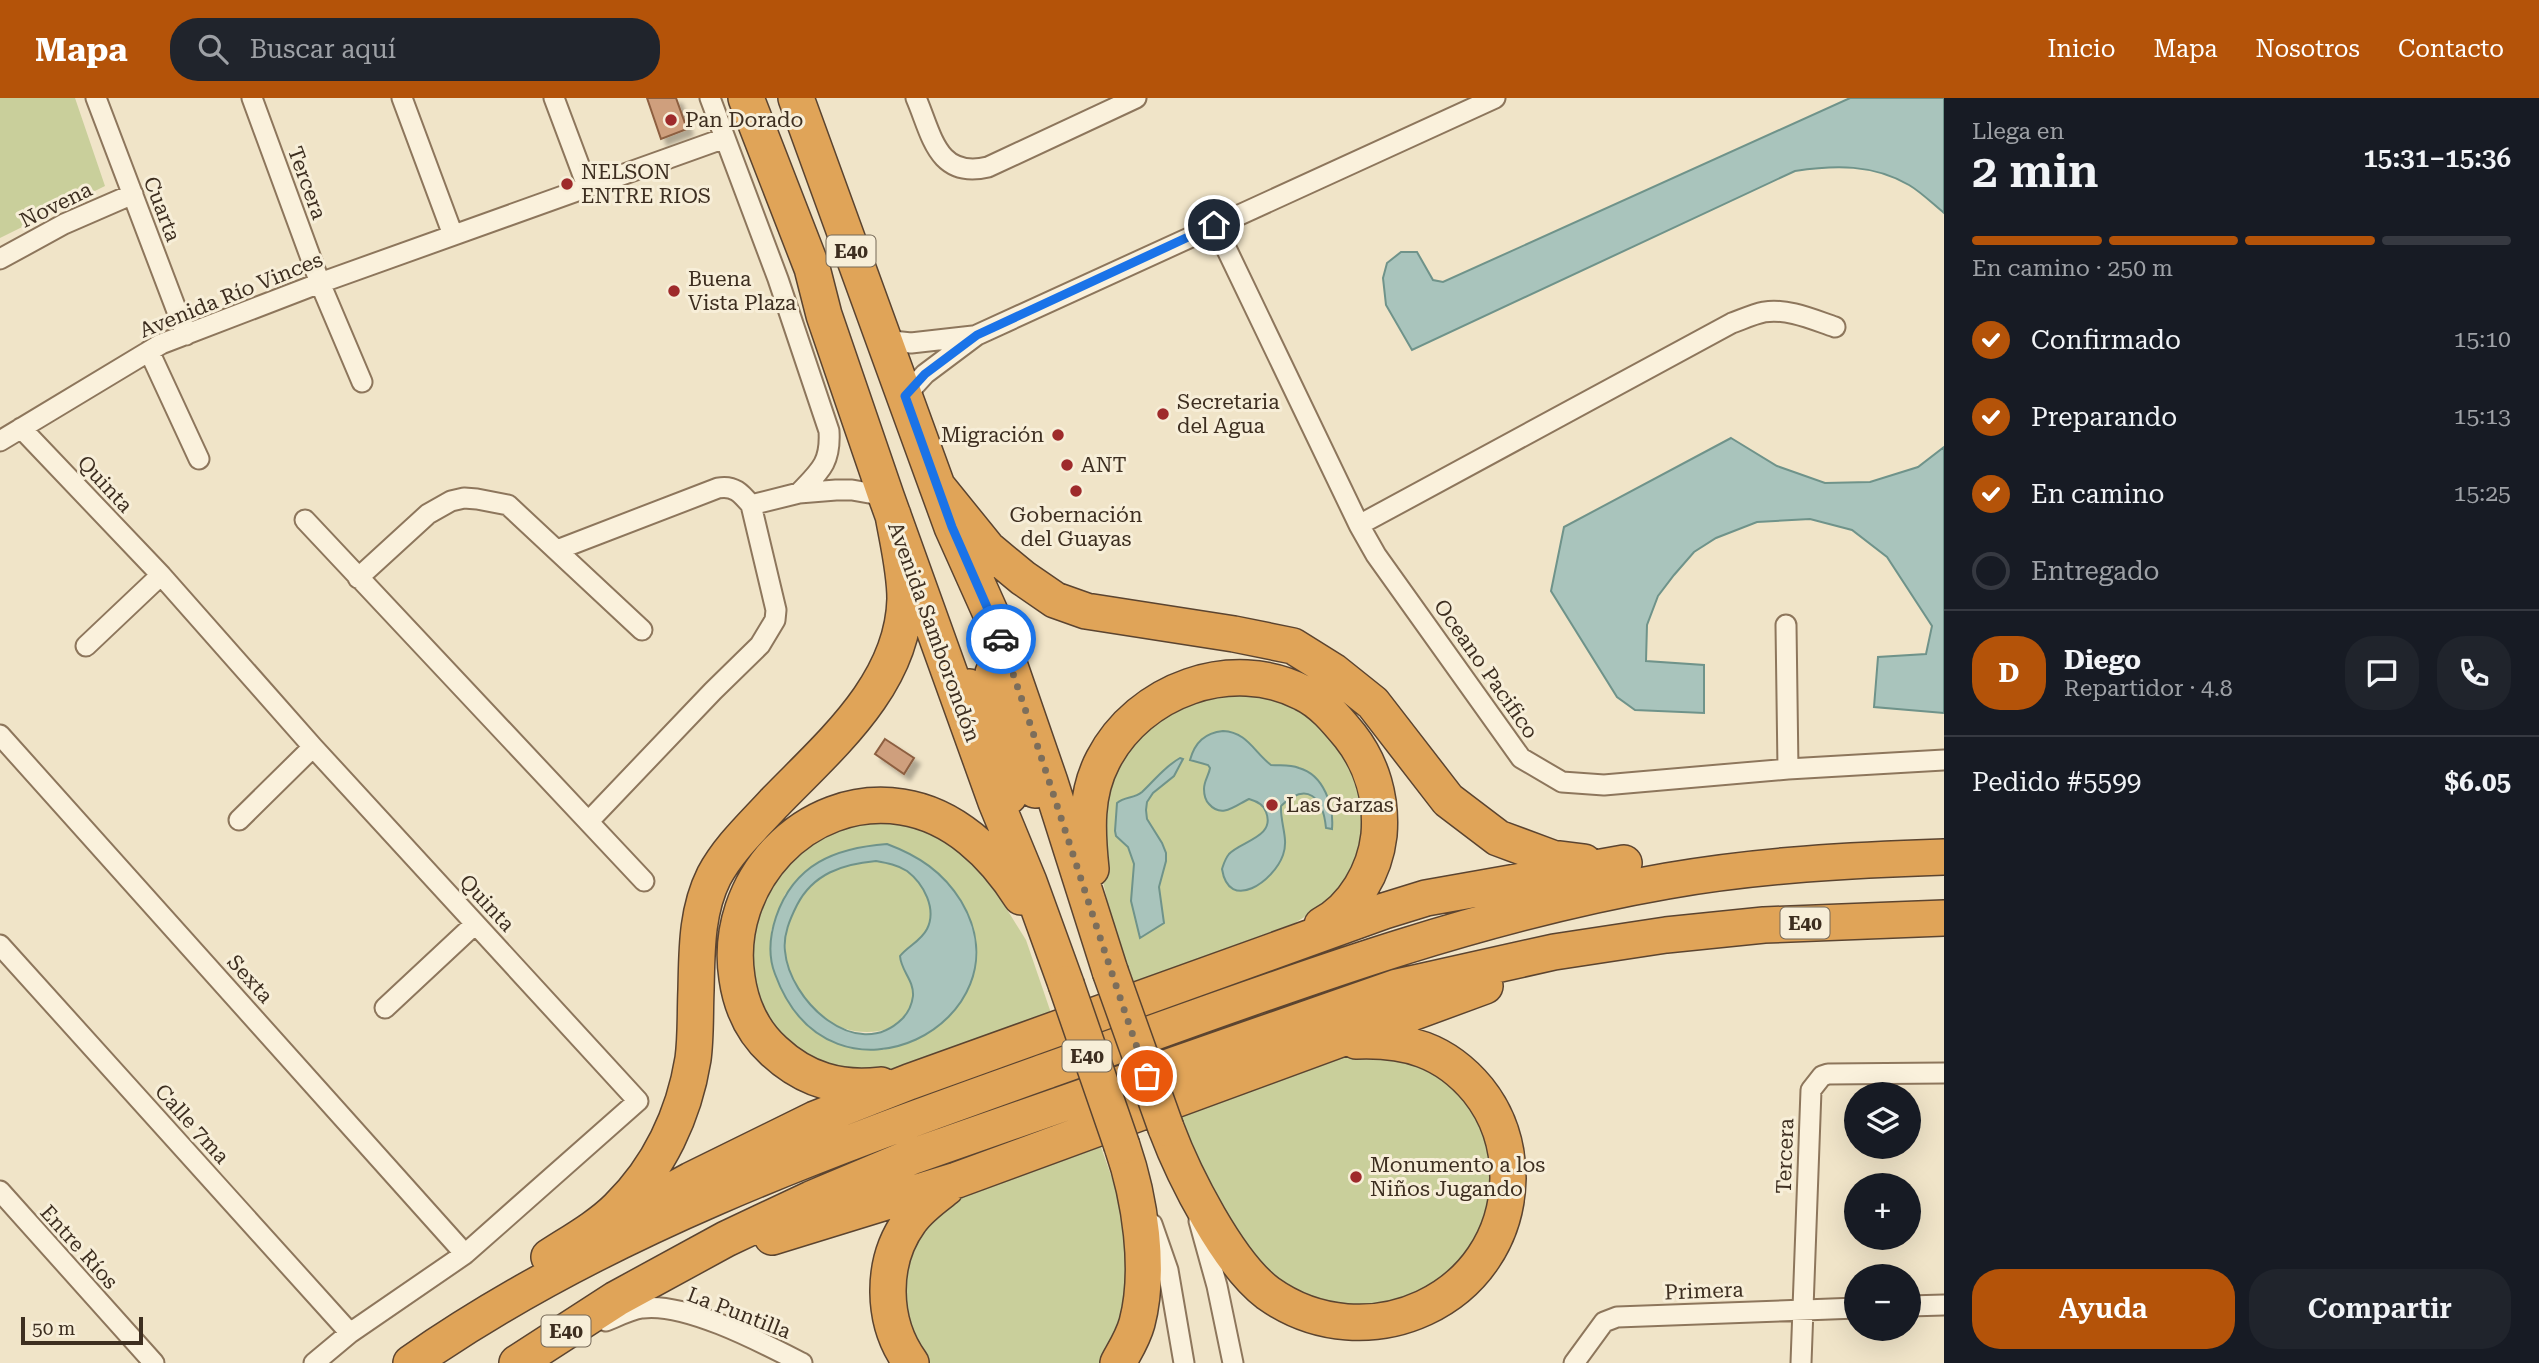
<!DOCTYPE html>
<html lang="es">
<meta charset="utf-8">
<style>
:root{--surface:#171b24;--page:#20242c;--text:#f1f3f6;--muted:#9ea1a6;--line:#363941;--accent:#b45309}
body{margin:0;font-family:"Roboto Serif",serif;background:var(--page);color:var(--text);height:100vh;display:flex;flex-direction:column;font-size:26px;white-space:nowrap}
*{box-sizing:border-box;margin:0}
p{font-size:23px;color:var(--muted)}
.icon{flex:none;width:38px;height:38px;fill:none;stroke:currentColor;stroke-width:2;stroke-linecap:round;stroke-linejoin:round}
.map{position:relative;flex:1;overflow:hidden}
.panel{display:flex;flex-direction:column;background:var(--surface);width:595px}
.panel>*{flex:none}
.buttons{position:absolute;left:1844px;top:984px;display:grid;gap:14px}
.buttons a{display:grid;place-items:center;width:77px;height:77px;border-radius:50%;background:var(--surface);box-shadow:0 7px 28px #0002;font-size:35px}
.scale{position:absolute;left:21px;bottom:18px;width:122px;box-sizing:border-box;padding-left:7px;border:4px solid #3d2e20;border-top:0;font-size:19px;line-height:24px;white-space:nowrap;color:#3d2e20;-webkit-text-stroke:5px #f7eed8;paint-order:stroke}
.pin{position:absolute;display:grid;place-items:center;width:60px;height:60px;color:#fff;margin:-30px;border:4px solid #fff;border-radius:50%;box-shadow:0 2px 7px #0007}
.courier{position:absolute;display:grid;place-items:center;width:70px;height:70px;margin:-35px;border:5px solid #1a73e8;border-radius:50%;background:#fff;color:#222;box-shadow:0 2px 9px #0007}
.summary em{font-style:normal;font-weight:600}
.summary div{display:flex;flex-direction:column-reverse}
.summary{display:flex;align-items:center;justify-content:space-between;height:119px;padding:0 28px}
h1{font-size:46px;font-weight:600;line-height:52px}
.bar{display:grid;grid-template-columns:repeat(4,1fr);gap:10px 7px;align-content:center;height:84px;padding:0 28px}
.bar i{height:9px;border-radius:5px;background:var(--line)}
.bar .on{background:var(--accent)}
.bar p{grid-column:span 4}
.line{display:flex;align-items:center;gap:18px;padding:0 28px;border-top:2px solid var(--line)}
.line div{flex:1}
.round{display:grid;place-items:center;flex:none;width:74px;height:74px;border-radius:28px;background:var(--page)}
ol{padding:0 28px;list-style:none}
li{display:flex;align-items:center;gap:21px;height:77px}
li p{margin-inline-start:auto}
li .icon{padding:7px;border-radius:50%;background:var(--accent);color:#fff;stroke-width:4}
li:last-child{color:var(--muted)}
li i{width:38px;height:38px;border:4px solid var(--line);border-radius:50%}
.primary-button{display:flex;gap:14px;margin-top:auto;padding:14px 28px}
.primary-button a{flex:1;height:80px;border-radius:28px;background:var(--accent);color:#fff;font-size:28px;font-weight:600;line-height:80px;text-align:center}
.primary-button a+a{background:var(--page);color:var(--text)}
header{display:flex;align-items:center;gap:42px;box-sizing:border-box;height:98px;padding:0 35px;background:var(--accent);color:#fff}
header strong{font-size:33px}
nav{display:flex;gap:38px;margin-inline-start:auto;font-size:24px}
.search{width:490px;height:63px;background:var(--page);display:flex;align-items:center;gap:18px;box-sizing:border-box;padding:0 24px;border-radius:28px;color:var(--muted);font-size:26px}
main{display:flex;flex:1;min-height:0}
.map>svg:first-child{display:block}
</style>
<header>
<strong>Mapa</strong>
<div class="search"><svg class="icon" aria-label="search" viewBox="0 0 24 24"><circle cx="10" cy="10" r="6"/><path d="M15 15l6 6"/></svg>Buscar aquí</div>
<nav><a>Inicio</a><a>Mapa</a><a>Nosotros</a><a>Contacto</a></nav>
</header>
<main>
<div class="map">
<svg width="1944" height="1265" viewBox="0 0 1944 1265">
<defs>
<filter id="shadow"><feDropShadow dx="6" dy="6" stdDeviation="2" flood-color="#0004"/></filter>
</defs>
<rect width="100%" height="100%" fill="#f0e4c8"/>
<path fill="#c9cf9b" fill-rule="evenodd" d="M0,0H75L105,88L0,140Z
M1257,597L1298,611L1317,624L1348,657L1365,713L1359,754L1339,791L1323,807L1295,825L1132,885L1112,826L1100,769L1105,686L1144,627L1209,598Z
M902,722L949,742L988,781L1026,842L1051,915L887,977L826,973L766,927L744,855L781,763L848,723ZM887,746L976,846L884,952L796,916L771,833L785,796L850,751Z
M876,763C887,765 898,767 907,773C925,786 938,812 927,832C918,848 906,847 901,866C951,938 829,968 792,880C783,857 783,835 794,813C812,778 838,766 876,763Z
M1367,955L1389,956L1436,975L1472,1007L1484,1031L1494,1080L1483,1131L1454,1173L1404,1204L1348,1212L1290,1193L1251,1158L1208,1087L1181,1019L1341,960Z
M1101,1049L1119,1100L1129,1174L1128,1211L1102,1265H927L917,1252L902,1201L911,1146L952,1102Z"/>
<path fill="#a9c4bc" stroke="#6f938a" stroke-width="2" fill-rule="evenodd" d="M1850,0H1944V115C1933,106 1921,94 1909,87C1873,66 1835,67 1795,73L1412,252L1386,207L1383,180L1387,165L1401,154H1417L1433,182L1443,184Z
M1731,340L1777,368L1825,385L1870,384L1918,369L1944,349V615L1874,609L1878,559L1926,556L1932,528L1887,459L1852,432L1810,421L1757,424L1716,440L1694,454L1674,477L1658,498L1647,527L1646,563L1704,567V615L1635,612L1617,599L1551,493L1564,429Z
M1223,633C1247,634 1254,654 1271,667C1281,668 1289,666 1299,670C1324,677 1334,708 1332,731L1326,730C1323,699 1307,683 1281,708C1280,725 1289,741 1283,757C1274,783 1229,815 1222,771C1224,765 1225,761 1229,756C1241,743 1276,739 1266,714C1264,706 1256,703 1249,701C1236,707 1222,721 1209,706C1205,702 1204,697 1204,691C1204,683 1209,677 1210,670L1208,667L1190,662C1195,644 1205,635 1223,633Z
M1180,660L1183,661L1174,678L1153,695L1147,704L1146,712L1147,721L1162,745L1166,755V763L1159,789L1164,825L1140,840L1131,803L1134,766L1128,749L1116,738L1115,733L1117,705C1125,698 1134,701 1142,694C1155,682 1164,669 1180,660Z
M887,746C919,758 943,774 961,803C1033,922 831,1029 775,876C768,858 770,837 776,819C794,766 835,750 887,746ZM876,763C887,765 898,767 907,773C924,786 937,811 927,831C921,843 908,848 900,858C901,873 914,882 913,898C912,906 908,915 902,921C856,966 789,902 785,853C783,837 790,821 797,807C813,776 842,766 876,763Z"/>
<path fill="#cf9f7d" stroke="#8d5f41" stroke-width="2" filter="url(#shadow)" d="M647,0H676L687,31L661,41Z
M885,641L914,660L904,676L875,656Z"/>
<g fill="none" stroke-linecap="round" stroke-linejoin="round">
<g stroke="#8d765c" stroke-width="23">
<path id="street" d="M96,0L186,237
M252,0L320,185L362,284
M402,0L453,137
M554,0L587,88
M710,0L778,181L829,333C831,365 820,373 799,395
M916,0C932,37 937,81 988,69L1136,0
M1215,127L1359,427L1376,457L1521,660L1562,684L1604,687L1788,671L1944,662
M0,161L64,126L133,96
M883,242L911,245L973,238
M149,253L199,361
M905,298L925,276L977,237L1495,0
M21,330L161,477L313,649L638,1003L465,1156L350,1235L314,1265
M0,343L161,246L320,185L725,40
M751,407L799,395L836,392H852L886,398
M305,422L644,783
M1359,427L1732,225C1743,221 1754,216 1764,214C1788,210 1814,222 1835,229
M557,452L718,390C734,387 741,395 751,407L776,512L775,522L760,547L713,593L589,723
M358,480L428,416L451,403L464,400L477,401L508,407L642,532
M1786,527L1788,671
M86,548L161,477
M0,637L465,1156
M239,722L313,649
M0,847L350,1235
M385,910L475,826
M0,1093L154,1265
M1199,1123L1217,1188L1233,1265
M1152,1126L1168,1172L1184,1265
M1909,1208L1944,1207
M606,1223C618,1218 630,1212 642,1210C686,1204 763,1245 802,1265
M1574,1265L1604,1224L1617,1219L1857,1210
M1801,1265L1811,992L1822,978L1828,976L1944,975"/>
</g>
<g stroke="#5b4430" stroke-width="38">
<path id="highway" d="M746,0L812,170L824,217L886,398L996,704L1029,784L1066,886
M796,0L952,429L995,525L1050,684L1110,873
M937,388L988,451L1023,480L1055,502L1086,513L1234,536L1293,548L1333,573L1373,605L1448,702L1498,740L1552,760L1584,764
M969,589L980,620L989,626L994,627L1003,621L1005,611L993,575
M1009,698L998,662L1006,653L1014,652L1020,655L1035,692
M1091,771C1087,733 1085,696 1103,662C1139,592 1232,558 1303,595C1322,604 1336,621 1350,638C1372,666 1382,701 1379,737C1375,773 1354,810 1322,827
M881,987C840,992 805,982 774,953C753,934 741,908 737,880C722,785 805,694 902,709C954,717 994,756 1021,799
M1166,1030C1184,1078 1228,1165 1268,1195C1366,1265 1506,1203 1508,1080C1508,1048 1498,1017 1478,992C1445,952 1406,941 1356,943
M634,1113L691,1082L815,1021L909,984L1384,813L1426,800L1624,765
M772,1139L957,1082L1485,888
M549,1159C572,1144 599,1129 618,1110C659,1070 684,1017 693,961C696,939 695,915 696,892C697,854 696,814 714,778C729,750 753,728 774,705C829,648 903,587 905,501C905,473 898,445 893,417
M411,1265C604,1130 828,1051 1049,972C1252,900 1454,820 1667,783C1758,767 1852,762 1944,759
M517,1265L616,1201L726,1141L811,1101L911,1059L1397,889L1554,854L1666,837L1764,827L1944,820
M911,1265C881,1224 880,1164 910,1123C919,1110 933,1100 946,1090
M1118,1265C1125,1252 1133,1240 1137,1225C1151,1172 1140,1100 1122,1048"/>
</g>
<use href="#street" stroke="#faf1dc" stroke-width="19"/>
<use href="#highway" stroke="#e0a458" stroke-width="35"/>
<g stroke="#5b4430" stroke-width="38" stroke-linecap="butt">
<path id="highway-bridge" d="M1110,873L1166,1030
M1066,886L1122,1048"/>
</g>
<use href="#highway-bridge" stroke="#e0a458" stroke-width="35"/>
</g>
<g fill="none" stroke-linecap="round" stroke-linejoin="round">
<path stroke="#7c6e5b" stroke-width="7" stroke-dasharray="0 12.6" d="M1001,541C1052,686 1096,833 1147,978"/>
<path stroke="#1a73e8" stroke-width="9" d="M1001,541L952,429L905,298L925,276L977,237L1214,127"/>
</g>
<g fill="#9e2a2b" stroke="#f7eed8" stroke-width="2.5">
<circle cx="671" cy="22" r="7"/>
<circle cx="567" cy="86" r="7"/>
<circle cx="674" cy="193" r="7"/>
<circle cx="1163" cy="316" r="7"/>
<circle cx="1058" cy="337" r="7"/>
<circle cx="1067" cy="367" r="7"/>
<circle cx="1076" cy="393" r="7"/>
<circle cx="1272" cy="707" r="7"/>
<circle cx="1356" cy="1079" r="7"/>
</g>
<g text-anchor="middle" stroke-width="6" stroke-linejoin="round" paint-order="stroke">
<g fill="#f7eed8" stroke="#756857" stroke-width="2">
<rect x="826.5" y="137.5" width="49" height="31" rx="5"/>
<rect x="1780.5" y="809.5" width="49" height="31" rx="5"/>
<rect x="1062.5" y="942.5" width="49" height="31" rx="5"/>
<rect x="541.5" y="1217.5" width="49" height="31" rx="5"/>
</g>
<g font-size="19" font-weight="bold" fill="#3d2e20">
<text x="851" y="160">E40</text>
<text x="1805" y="832">E40</text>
<text x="1087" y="965">E40</text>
<text x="566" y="1240">E40</text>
</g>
<g font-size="21" fill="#3d2e20" stroke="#f7eed8" text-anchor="start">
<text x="685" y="29">Pan Dorado</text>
<text x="581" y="81">NELSON<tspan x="581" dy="24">ENTRE RIOS</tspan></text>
<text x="688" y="188">Buena<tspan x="688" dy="24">Vista Plaza</tspan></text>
<text x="1177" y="311">Secretaria<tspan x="1177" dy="24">del Agua</tspan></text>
<text x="1044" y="344" text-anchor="end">Migración</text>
<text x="1081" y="374">ANT</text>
<text x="1076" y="424" text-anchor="middle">Gobernación<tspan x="1076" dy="24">del Guayas</tspan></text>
<text x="1286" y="714">Las Garzas</text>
<text x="1370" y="1074">Monumento a los<tspan x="1370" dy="24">Niños Jugando</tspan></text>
</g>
<g font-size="21" fill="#3d2e20" stroke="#f7eed8">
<text transform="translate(307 85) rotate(70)" y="7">Tercera</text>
<text transform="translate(56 107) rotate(-26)" y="7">Novena</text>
<text transform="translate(162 111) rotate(69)" y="7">Cuarta</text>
<text transform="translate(231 197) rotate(-22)" y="7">Avenida Río Vinces</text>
<text transform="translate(105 386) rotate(47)" y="7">Quinta</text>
<text transform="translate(934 534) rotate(70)" y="7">Avenida Samborondón</text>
<text transform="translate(1486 571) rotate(55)" y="7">Oceano Pacifico</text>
<text transform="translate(487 805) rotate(47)" y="7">Quinta</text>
<text transform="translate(250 881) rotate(48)" y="7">Sexta</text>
<text transform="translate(192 1026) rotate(48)" y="7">Calle 7ma</text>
<text transform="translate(1785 1058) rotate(-88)" y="7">Tercera</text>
<text transform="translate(79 1149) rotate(48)" y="7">Entre Ríos</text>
<text transform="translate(1704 1193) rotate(-2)" y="7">Primera</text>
<text transform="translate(739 1215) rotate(21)" y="7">La Puntilla</text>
</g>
</g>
</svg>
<div class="buttons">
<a><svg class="icon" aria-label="layers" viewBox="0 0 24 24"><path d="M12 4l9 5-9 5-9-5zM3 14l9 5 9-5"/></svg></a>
<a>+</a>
<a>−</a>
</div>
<div class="scale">50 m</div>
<div class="pin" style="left:1147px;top:978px;background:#ea580c"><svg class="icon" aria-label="bag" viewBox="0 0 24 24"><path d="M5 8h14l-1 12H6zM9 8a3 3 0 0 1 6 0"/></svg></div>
<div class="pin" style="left:1214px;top:127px;background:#1f2937"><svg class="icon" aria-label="home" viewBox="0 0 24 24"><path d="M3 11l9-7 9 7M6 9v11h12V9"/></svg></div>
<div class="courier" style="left:1001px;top:541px"><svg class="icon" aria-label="car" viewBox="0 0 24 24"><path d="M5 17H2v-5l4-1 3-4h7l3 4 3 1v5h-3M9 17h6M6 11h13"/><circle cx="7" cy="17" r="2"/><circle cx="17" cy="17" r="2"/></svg></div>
</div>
<section class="panel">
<div class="summary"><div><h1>2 min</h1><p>Llega en</p></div><em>15:31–15:36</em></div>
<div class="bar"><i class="on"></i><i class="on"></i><i class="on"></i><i></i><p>En camino · 250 m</p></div>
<ol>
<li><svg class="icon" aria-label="check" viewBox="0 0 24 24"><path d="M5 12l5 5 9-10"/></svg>Confirmado<p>15:10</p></li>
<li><svg class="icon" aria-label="check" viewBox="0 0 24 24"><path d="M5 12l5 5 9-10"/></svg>Preparando<p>15:13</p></li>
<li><svg class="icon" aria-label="check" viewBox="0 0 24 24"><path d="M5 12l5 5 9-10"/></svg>En camino<p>15:25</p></li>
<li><i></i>Entregado</li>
</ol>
<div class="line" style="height:126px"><b class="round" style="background:var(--accent);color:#fff">D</b><div><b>Diego</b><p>Repartidor · 4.8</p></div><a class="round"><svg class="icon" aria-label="chat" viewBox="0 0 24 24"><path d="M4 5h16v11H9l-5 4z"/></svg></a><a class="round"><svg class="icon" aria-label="phone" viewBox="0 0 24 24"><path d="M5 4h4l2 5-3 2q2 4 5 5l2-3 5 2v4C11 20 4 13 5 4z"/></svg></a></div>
<div class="line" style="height:91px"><div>Pedido #5599</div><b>$6.05</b></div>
<div class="primary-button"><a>Ayuda</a><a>Compartir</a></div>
</section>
</main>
